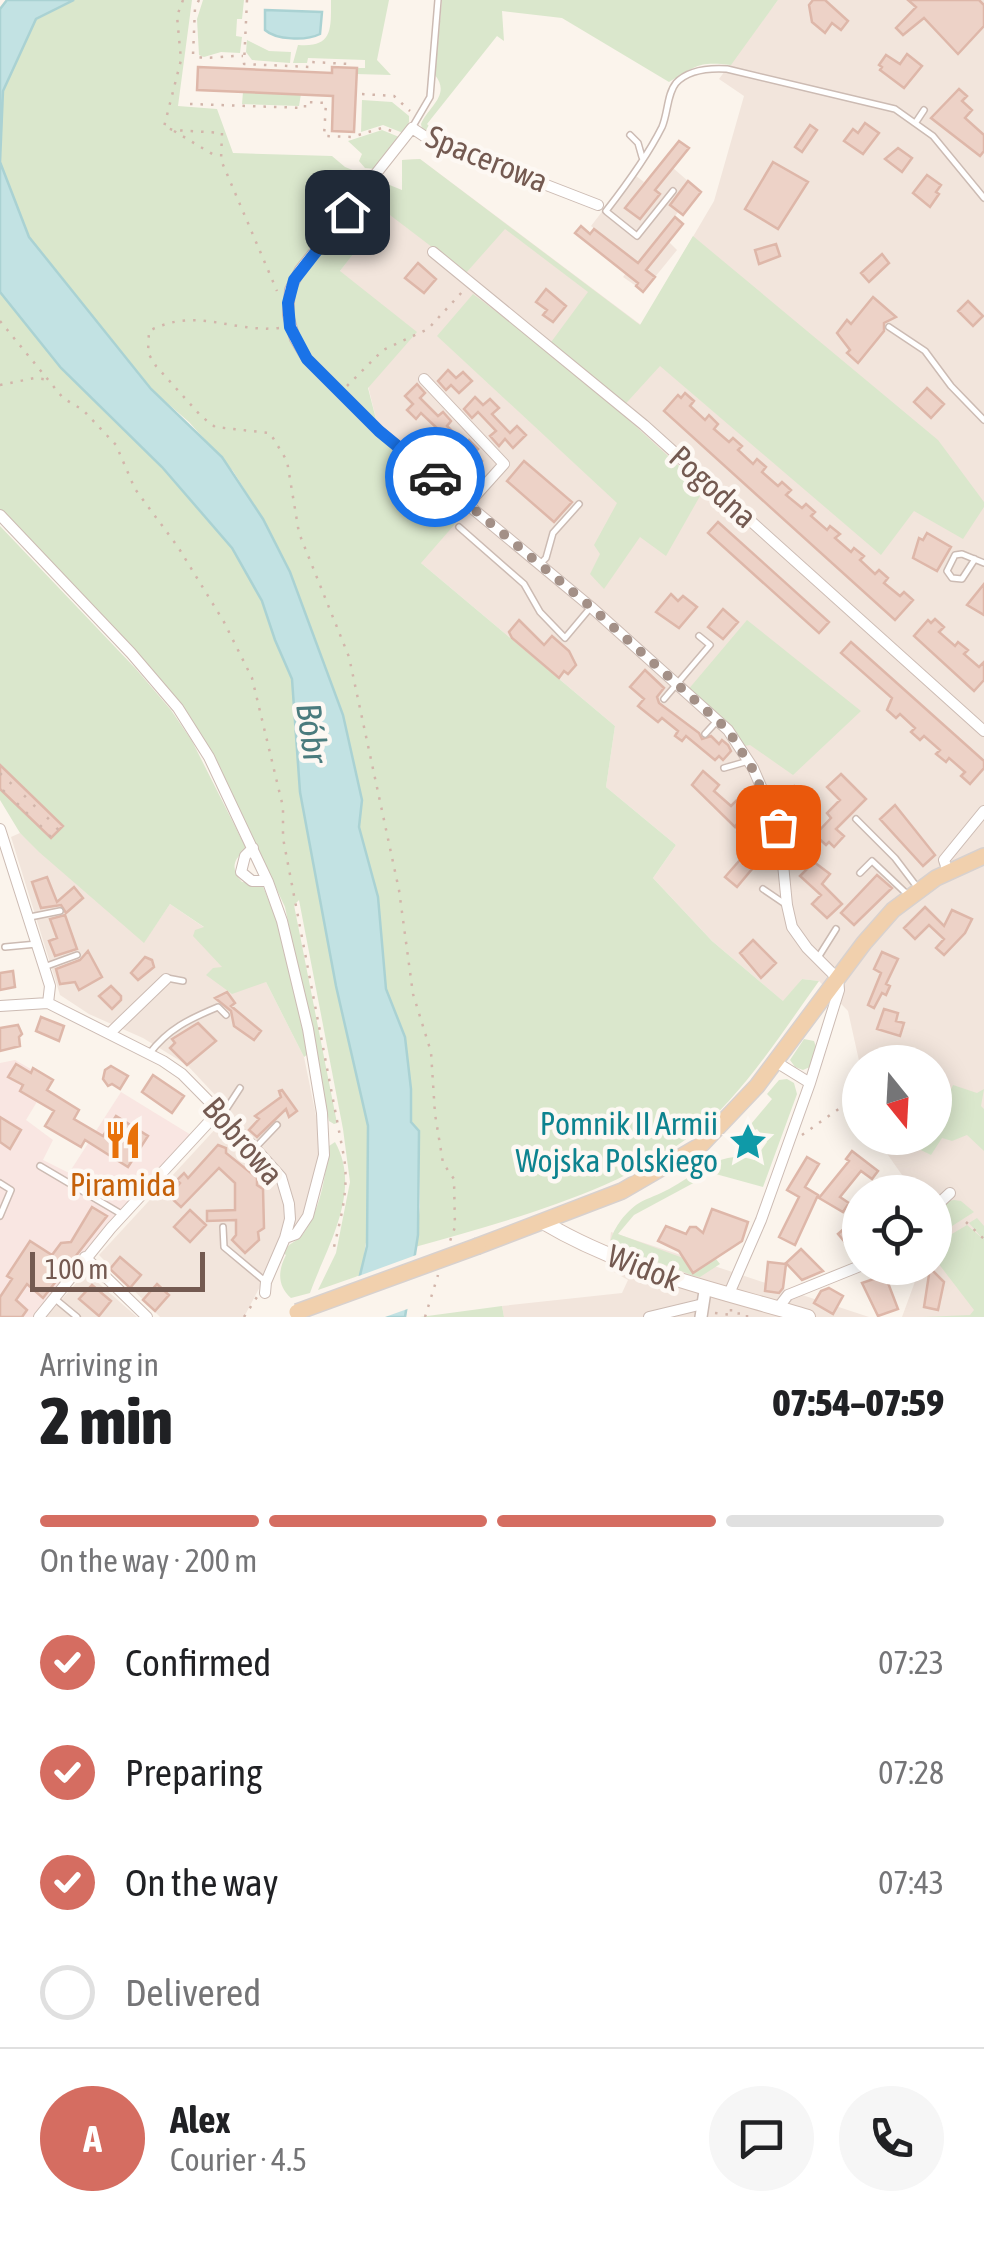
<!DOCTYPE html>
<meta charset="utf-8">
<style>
:root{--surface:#fff;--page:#f6f6f6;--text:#202124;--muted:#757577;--line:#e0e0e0;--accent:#d56d61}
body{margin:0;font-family:"Asap Condensed",sans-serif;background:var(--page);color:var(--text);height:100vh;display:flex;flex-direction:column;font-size:38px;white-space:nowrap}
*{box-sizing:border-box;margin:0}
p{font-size:32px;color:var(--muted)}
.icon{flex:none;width:55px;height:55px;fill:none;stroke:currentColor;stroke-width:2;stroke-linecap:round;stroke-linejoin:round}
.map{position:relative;height:1317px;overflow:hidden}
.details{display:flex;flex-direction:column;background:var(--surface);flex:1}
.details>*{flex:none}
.needle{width:65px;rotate:162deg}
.fabs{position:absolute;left:842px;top:1045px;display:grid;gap:20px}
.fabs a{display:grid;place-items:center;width:110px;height:110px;border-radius:50%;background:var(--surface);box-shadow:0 5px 25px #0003;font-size:50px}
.scale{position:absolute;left:30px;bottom:25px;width:175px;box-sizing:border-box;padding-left:10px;border:5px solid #745a51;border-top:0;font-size:28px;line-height:35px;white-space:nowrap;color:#745a51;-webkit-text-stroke:8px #fdf8f3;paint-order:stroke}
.pin{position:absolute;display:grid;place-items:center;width:85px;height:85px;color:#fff;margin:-42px;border-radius:20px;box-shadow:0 5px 15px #0006}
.courier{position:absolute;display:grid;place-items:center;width:100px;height:100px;margin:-50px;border:8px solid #1a73e8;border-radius:50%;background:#fff;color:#222;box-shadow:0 2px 12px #0007}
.overview em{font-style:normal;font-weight:800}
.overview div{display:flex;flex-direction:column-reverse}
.overview{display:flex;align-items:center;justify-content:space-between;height:170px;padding:0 40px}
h1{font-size:65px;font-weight:800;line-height:75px}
.bar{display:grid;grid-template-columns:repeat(4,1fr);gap:15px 10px;align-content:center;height:120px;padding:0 40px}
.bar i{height:12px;border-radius:8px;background:var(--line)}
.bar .selected{background:var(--accent)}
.bar p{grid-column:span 4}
.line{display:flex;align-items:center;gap:25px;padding:0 40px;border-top:2px solid var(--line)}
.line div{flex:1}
.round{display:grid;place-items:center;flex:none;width:105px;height:105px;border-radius:52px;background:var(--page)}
ol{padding:0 40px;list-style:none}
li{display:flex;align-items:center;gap:30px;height:110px}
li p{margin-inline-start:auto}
li .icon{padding:10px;border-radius:50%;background:var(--accent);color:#fff;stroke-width:4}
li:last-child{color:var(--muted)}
li i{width:55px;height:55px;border:5px solid var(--line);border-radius:50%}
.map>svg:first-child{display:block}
</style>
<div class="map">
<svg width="984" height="1317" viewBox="0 0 984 1317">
<rect width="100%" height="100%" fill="#fbf4ec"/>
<path fill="#f2e5dc" d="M778,0H984V1317H902L920,1268H935V1192H914L876,1138H935V1062H860V1065L848,1011L819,981L802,979L784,1002L712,941L653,878L676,845L606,787L615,726L421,563L379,431L340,271L403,190L402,160L420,159L641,325L714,201L744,96L719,79Z
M673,168L688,181L670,204L679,211L643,257L652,263L669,242L677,250L655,277L647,271L636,286L623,277L635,261L591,226L632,173L644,182L625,207L640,219L660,195L655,190Z
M20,833L144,942L170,904L221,939L266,982L304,1057L324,1155L308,1216L285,1239L244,1317H160L99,1255L231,1112L187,1065L143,1038L89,1014L60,995L11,837Z
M611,1232L869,1317H504L502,1306L622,1293L628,1280L607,1268Z
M86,1272L137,1317H46Z"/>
<path fill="#f9e6e2" d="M15,1060L50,1080L26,1120L53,1140L43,1160L69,1173L121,1092L196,1138L39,1317H0V1063Z"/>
<path fill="#dae7cc" d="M74,0H192L178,106L217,109L233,153L332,156L345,167L402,190V160L420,159L640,325L693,236L938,440L984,502V507L963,539L914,511L881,555L660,366L619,411L704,489L666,556L640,537L604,589L590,574L600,554L594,545L617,503L437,336L473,294L546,349L588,292L505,229L466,273L386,212L340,271L417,332L368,388L379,431L468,509L421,563L615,726L606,787L676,845L653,878L712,941L783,1001L802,979L819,981C785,1028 739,1101 692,1135C613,1194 509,1220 415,1247L420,1207L419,1131L411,1122V1089L405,1037L386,989L378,897L359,827L362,800L343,715L290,572L263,519L233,471L189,422L151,389L29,237L0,162L3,91L36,19Z
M203,0H244L242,19H237L236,36L242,37L240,53L221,52L204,57L199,55L197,19Z
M331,0H389L377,60L391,75L356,74L357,68H365V60L308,58L307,63H293L298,45C333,48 331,29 331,0Z
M442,0H778L731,65C698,61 696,66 669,82L562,18L502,11L504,41L497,36L427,124L434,131L432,133L422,129L421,124C429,106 451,95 435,75Z
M247,40L269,51L291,52L290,63L252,60L246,52Z
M243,92L301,94L299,106L242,104Z
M362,100L392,102L409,116V122L403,133L383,125L361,132Z
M382,130L399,137L375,169L365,168L359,161L362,154L348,141Z
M0,292L61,368L162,467L232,548L262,601L292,679L300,792L336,986L368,1126L370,1216L361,1275L318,1290L336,1253L350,1182L343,1129L299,900L294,905L337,1123L334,1124L329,1121L285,907L218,764L178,708L0,515Z
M0,526L136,669L171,710L192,741L245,846L246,851C232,858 231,871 242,882L262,884L278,923L308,1054L304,1057L266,982L232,994L206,975L213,968L222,967L193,936L195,930L204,927L170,904L144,943L39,852L20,833L0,800Z
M747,620L861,711L793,775L750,745L739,747L687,691Z
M804,1039L814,1041L816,1047L810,1067L803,1070L795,1067L790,1060Z
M787,1079L794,1083L797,1094L763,1187L712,1173L634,1215L618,1234L683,1258L693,1273L716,1259L720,1264L700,1277L694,1276L610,1244C612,1230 624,1214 636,1205C644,1199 656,1196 665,1191C692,1178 721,1147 754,1160L767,1142L757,1129L741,1136L772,1099L767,1094L779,1080Z
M953,1085L977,1093L984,1089L981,1106L984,1109V1151L967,1135L952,1141L942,1138L931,1155L896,1138H935V1104L938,1117Z
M335,1142C363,1191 326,1248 310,1293L291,1298C277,1286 278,1270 286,1255L283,1253C288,1242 299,1242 305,1231C322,1204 325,1177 329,1146Z
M954,1200L961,1201L974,1212L935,1237V1212L948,1201Z
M977,1218L984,1226V1317H923L970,1315L974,1310L935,1259V1244L967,1225L982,1238L969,1223Z
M502,1306L504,1317H420Z"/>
<path fill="#c2e2e3" stroke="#aad2d3" stroke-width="2.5" d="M7,0H74L36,19L3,91L0,162L29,237L151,389L222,457L263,519L290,572L343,715L362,800L359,827L378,897L386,989L405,1037L411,1089V1122L419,1131L418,1235L405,1317H350L367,1246L368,1126L336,986L300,792L292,679L275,640L262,601L232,548L162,467L61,368L0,292V9Z
M265,10L322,12L320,34C306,41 276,40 265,30Z"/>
<path fill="#fbf4ec" d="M419,1254L413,1307L385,1317H345L356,1277Z"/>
<path fill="#edd2c7" stroke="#deb7a9" stroke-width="2.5" d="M813,0H825L848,21L841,30L832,23L825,33L812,22L809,5Z
M908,0H979L984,5V26L958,54L924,18L903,35L896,28L916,7Z
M907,54L922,66L904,88L880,70L882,67L879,65L886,55L900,64Z
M198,67L332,73V67L357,68L354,132L332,131L333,96L197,90Z
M959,89L967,96L962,101L972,110L965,118L984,135V151L980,156L931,118Z
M865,123L879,133L863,154L844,141L853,129L858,133Z
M810,125L817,130L802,152L795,147Z
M679,141L689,148L655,190L660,194L640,219L625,208Z
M898,148L912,158L902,172L885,159Z
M773,162L808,182L778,229L745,209Z
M927,175L941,185L936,192L939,194L930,207L913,193Z
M688,181L701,192L683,215L670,205Z
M675,217L683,224L646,270L655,277L643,292L636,286L638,283L575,233L581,226L590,234L594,229L638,263Z
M776,244L780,256L759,264L755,250Z
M882,254L889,263L869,282L861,273Z
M418,263L436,279L424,293L405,278Z
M546,289L566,306L553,322L543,315L547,310L536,302Z
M873,297L896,317L884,323V331L858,363L847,353L850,350L837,333L847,320L851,324Z
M968,301L983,316L973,326L958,311Z
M448,370L456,378L463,372L472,381L459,393L451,385L446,390L438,381Z
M417,384L425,393L420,398L438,416L443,412L451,421L447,426L465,444L469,440L478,449L474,453L482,461L469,473L460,464L467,458L449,440L442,446L433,437L440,431L421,413L416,419L407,410L413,404L405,396Z
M927,388L944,404L931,418L914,402Z
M685,393L694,401L690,406L705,420L709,415L718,424L714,429L729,442L733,438L742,446L738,450L753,464L757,459L766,467L762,472L778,486L782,482L791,490L786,495L802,508L806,504L815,512L811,516L827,530L830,526L840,534L835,538L851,552L854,548L864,556L860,560L875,574L879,570L888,578L884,583L900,596L904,592L913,600L895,620L664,411L678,395L681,398Z
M475,397L483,405L490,399L499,408L492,414L510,433L517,426L526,435L513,448L505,439L499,446L490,436L496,431L478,412L472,418L464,409Z
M524,461L572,502L554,522L507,481Z
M718,522L829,622L819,633L708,533Z
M927,533L951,547L937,571L913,558L919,538L923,540Z
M984,584V615L967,605Z
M671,594L678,601L683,596L697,607L679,628L656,612Z
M723,609L738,622L723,639L708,627Z
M935,619L944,627L939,632L955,646L958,642L968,650L964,654L979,667L984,662V680L974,691L914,636L928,620L931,623Z
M519,620L544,645L552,636L569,651L576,665L568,674L564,671L559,678L512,638L509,632Z
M851,642L984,761V768L970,784L961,776L965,772L949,758L946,762L936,754L940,750L924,736L920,740L911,732L915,728L900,714L896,718L887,710L892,698L841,653Z
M645,670L664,688L657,697L659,703L699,733L702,739L711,736L719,744L722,740L728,745L731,751L723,760L719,756L715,760L686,736L682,741L675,736L678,731L662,718L658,722L638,706L644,699L630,687Z
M0,765L63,826L51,838L0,789Z
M703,771L719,785L714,791L731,806L740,797L752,807L746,810L735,827L692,785Z
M841,774L866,799L836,829L844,836L834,847L829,842L826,845L815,835L831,818L827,813L840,800L827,787Z
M794,786L798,795L805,792L817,803L788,815L778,792Z
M895,805L935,855L923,866L880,819Z
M746,853L757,863L737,887L725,877Z
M814,862L830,874L822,884L842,904L827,918L812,904L821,895L800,876Z
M877,875L892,888L854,925L841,913Z
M47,877L57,902L74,887L83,898L66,913L61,905L41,908L32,882Z
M925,907L944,926L952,910L972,919L965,933L944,955L936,948L944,939L929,925L915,939L904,928Z
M65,915L77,949L55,956L49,941L57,938L50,919Z
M753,940L776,963L761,978L740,953Z
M88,951L102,977L79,990L75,982L60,984L56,969L80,960Z
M882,952L898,959L886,984L890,986L886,995L882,993L874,1008L868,1005L881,973L874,969Z
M145,957L152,960L154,967L138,980L131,973Z
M13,971L15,987L0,990V973Z
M111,986L121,996V1000L112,1009L99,996Z
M227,992L235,1003L231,1006L261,1031L254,1040L234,1026L231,1011L215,998Z
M884,1009L898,1013L896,1021L904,1023L900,1036L877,1029Z
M41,1017L64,1026L59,1041L36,1031Z
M198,1023L216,1041L187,1065L170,1048L175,1043L172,1039Z
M18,1025L22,1034L19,1037L20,1046L0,1051V1028Z
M16,1064L31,1073L33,1068L53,1080L47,1090L79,1110L74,1119L103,1136L116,1116L148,1136L128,1167L85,1140L81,1147L45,1126L54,1111L20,1091L23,1085L8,1077Z
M111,1066L128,1076L120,1089L112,1084L108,1086L103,1079L105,1070Z
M153,1075L184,1096L172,1113L142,1092Z
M282,1090L297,1111L289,1117L286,1109L257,1137L249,1130L259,1119L255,1116L281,1097L279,1091Z
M0,1117L21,1130L10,1149L0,1142Z
M218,1145L226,1148V1153L257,1178V1185L263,1189L264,1228L258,1232L259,1240L245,1253L232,1240L236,1235V1220L207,1221V1211L235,1210V1183L219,1168L181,1207L169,1196L180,1183L177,1180L184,1173L188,1178Z
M852,1151L878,1171L872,1179L861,1171L840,1197L849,1203L843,1212L819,1198L849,1161L846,1159Z
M807,1157L819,1164L805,1187L818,1195L795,1245L779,1237L799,1197L787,1190Z
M92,1207L107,1216L43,1298L27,1284L16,1300L27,1310L22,1317H0V1297L12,1279L7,1276L30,1241L52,1255L61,1243L71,1242Z
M712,1209L748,1222L742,1241L693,1273L679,1251L658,1241L666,1226L686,1234L690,1227H696L703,1233Z
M190,1210L206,1225L190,1242L174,1227Z
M860,1215V1235L848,1246L838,1234Z
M801,1249L823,1271L802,1280L786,1263Z
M120,1257L141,1275L130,1288L110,1269Z
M768,1262L786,1264L783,1288L779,1293L765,1291Z
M930,1268L944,1282L938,1310L924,1307Z
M885,1275L898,1309L878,1316L862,1283Z
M157,1284L169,1295L155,1311L143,1300Z
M92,1285L111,1301L99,1316L79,1299Z
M829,1288L843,1296L833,1314L814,1303L821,1291Z"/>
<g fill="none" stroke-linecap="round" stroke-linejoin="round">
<g stroke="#ccbbb3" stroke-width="8">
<path id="service" d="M916,122L924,110
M413,126L430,97L438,0
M630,135L638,143L642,157
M606,211C627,184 647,157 662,127C668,113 667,94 676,83C689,69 710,68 727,69L895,109L933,136L984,198
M607,212L637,236L673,191
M889,327L925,351L951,386L984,420
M459,527L524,584L540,612L565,638L591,607
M975,559L962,579L952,578L947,571L955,555L962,554L984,563
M540,564L546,558L553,533L579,504
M664,699L710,645L699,636
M705,734L716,722
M724,768L745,762
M751,814L774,828
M856,819L895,858L917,887
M779,827L815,856
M740,832L782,862
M860,873L872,861L909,896
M763,889L785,904
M30,917L60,911
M5,947L37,944
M819,956L836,929
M44,967L77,955
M167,978L183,981
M149,1054C168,1029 189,1019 218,1007L226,1015
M223,1114L240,1088
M255,1148L277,1125
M40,1166L123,1215
M0,1183L11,1190L0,1216
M223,1227L224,1247L266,1282
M54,1298L77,1317"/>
</g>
<g stroke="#ccbbb3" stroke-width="12">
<path id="minor" d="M598,205L430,140L412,128L300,270L290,290L288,315L295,339L307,359L379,431L591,607L728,730L753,768L771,810L782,854L787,905L792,927L807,948L838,979L839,990L810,1083L761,1220L728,1296
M433,252L644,425L984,731
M424,379L504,464L468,504
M0,515L131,653L178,708L209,757L268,882L282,921L308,1029L322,1113L324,1155L308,1216L296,1234L285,1238
M0,829L44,967L50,986L48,1003
M253,848L245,856L241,872L252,881H267
M948,872L944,860L984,811
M0,1006L48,1003L163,1061L182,1074L255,1148L281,1177L289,1204L290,1219L285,1238L266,1282L265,1293
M110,1033L166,979
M776,1062L810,1083
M935,1207L950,1193
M85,1257L147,1317
M778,1308L788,1295L860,1266
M39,1317L111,1228L219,1111
M649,1317L703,1304"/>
</g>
<g stroke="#ccbbb3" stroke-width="14">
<path id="tertiary" d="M701,1317L705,1291"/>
</g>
<g stroke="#d1bdb3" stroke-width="16">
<path id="secondary" d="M543,1222C625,1271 717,1290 808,1317"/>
</g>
<g stroke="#d8d1ce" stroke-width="18">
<path id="primary" d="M478,1246L622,1191L701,1145L757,1086L864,943L893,910L936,878L984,856"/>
</g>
<path stroke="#d2b5aa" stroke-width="2.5" stroke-dasharray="2.5 8" stroke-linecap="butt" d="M183,0L177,16L181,60L164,127L173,130L222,133L221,160L277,291
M199,0L195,8L193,55C202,61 229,55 243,56
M247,0L244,64L311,67L312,62L349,64
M362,94L394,96L410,111
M190,104L305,108V102L326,103L324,136L352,137L382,128L395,132
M174,131L219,158
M0,321L63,398L83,410L116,445L135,489L178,547L224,622L252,678L283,807V838L344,1157C349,1189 341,1217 334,1247
M279,328C231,333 197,306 149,331L148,353L156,366L201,416L215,427L270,433L287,461L299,533L349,657L399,890L413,994L431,1052L435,1114L443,1163L454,1179L455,1227L449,1244
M0,385L35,378L50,380
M347,386L383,350L428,329L463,291
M0,775L5,770
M3,792L14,779
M17,805L28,793
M26,814L38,802
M40,827L51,815
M49,837L61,825
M802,1135L854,1098L859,1100
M966,1222L984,1239
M731,1309V1313L747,1314V1317
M715,1313L731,1315
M244,1317L257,1297
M425,1317L438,1275"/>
<use href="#service" stroke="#fff" stroke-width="5"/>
<use href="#minor" stroke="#fff" stroke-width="10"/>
<use href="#tertiary" stroke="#fff" stroke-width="11"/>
<use href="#secondary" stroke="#fff" stroke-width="14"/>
<use href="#primary" stroke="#f1d0ad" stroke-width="15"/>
<g stroke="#d8d1ce" stroke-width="18" stroke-linecap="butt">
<path id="primary-bridge" d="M297,1312L478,1246"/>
</g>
<use href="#primary-bridge" stroke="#f1d0ad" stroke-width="15"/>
</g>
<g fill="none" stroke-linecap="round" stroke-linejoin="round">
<path stroke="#a39087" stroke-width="10" stroke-dasharray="0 18" d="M435,477L591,607L728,730L752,768L778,827"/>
<path stroke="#1a73e8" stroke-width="12" d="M347,212L294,280L288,303L290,327L307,359L379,431L435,477"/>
</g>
<defs>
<g id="restaurant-bare" transform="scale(3)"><path d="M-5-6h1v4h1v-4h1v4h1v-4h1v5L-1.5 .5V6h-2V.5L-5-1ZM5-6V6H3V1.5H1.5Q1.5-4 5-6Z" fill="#e8710a" stroke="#fdf8f3" stroke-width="2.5" paint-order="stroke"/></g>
<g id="sight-bare" transform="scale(3)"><path d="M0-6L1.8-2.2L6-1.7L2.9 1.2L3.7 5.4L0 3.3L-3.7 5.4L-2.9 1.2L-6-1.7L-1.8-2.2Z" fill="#0f9aa8" stroke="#fdf8f3" stroke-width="2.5" paint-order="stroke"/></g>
</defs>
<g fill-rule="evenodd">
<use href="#restaurant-bare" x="123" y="1140"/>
<use href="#sight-bare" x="748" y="1142"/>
</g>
<g text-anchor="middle" stroke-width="9" stroke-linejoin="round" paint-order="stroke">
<g font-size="32" fill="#745a51" stroke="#fdf8f3">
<text transform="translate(487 159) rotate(22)" y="11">Spacerowa</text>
<text transform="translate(713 487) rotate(42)" y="11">Pogodna</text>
<text transform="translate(243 1141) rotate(49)" y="11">Bobrowa</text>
<text transform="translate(644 1268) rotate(21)" y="11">Widok</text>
</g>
<g font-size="32" fill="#0d838f" stroke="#fdf8f3" text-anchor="end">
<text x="718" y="1135">Pomnik II Armii<tspan x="718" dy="37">Wojska Polskiego</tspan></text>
</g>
<g font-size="32" fill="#c56008" stroke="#fdf8f3">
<text x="123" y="1196">Piramida</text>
</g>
<g font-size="35" font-style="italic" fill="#4a7b7d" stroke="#fdf8f3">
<text transform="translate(312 733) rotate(82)" y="12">Bóbr</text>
</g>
</g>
</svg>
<div class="fabs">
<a><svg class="needle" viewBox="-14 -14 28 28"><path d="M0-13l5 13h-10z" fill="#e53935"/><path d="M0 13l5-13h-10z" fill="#757577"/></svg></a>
<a><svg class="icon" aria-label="locate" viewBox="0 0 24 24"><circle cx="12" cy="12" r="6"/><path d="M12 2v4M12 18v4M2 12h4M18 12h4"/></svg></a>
</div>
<div class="scale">100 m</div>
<div class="pin" style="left:778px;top:827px;background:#ea580c"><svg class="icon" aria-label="bag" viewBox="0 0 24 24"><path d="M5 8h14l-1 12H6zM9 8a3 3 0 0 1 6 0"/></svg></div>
<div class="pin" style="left:347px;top:212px;background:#1f2937"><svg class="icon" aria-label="home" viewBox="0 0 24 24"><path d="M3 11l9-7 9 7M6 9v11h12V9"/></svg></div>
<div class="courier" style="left:435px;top:477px"><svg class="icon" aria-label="car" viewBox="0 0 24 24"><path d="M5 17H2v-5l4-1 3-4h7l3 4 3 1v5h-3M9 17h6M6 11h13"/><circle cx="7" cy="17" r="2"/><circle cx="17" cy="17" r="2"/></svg></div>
</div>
<section class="details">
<div class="overview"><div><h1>2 min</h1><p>Arriving in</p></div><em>07:54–07:59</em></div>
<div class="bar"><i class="selected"></i><i class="selected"></i><i class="selected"></i><i></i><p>On the way · 200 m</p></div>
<ol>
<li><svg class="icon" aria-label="check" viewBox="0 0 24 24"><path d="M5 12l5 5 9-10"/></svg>Confirmed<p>07:23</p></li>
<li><svg class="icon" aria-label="check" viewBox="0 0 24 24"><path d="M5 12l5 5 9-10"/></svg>Preparing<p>07:28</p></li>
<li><svg class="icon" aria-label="check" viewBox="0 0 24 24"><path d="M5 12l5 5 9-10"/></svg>On the way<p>07:43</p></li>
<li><i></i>Delivered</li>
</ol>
<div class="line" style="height:180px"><b class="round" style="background:var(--accent);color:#fff">A</b><div><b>Alex</b><p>Courier · 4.5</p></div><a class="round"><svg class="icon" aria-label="chat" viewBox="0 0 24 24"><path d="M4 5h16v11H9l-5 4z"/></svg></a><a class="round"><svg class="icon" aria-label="phone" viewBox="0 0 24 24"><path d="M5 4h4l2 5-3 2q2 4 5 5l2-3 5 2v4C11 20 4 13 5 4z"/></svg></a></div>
</section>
